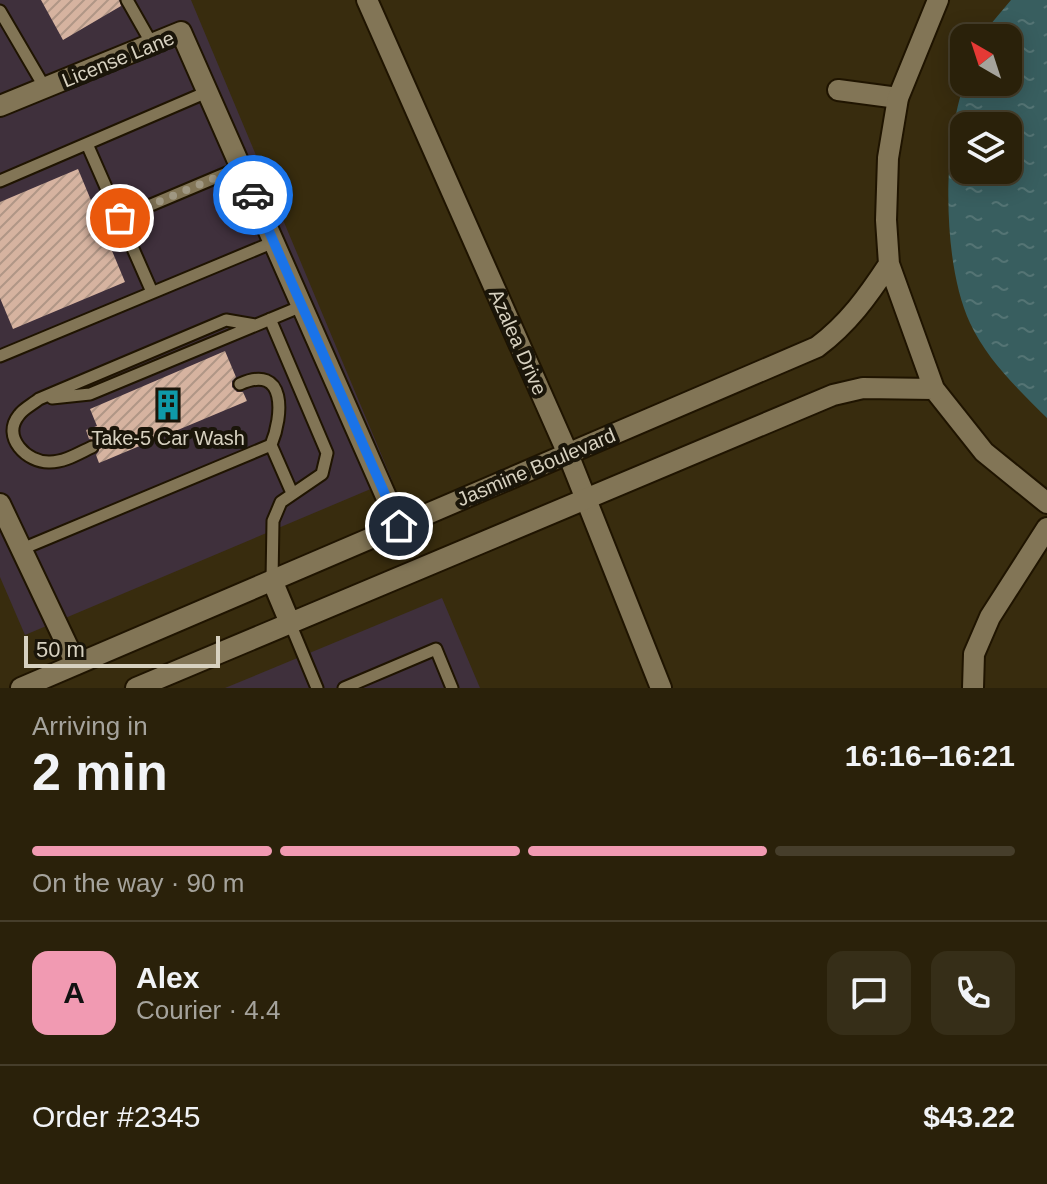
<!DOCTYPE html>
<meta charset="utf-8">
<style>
:root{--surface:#2a210a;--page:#362e18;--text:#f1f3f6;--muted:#a5a39c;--line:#463e2b;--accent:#f19ab2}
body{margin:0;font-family:Arial,sans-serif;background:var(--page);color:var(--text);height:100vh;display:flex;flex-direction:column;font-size:30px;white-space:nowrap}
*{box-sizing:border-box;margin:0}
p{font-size:26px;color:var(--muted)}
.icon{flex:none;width:44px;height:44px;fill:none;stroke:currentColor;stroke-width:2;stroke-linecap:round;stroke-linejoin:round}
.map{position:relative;height:688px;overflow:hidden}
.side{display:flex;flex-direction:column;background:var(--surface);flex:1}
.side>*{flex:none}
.needle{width:52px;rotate:321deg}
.fabs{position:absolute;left:950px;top:24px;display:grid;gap:16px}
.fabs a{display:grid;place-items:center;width:72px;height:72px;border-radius:16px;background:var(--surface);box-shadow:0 4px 20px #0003,0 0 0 2px var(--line);font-size:40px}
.scale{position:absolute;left:24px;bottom:20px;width:196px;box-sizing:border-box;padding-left:8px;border:4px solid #d7d1c0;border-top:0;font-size:22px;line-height:28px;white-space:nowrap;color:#d7d1c0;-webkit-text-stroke:6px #1a1509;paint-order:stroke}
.pin{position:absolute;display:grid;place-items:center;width:68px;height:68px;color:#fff;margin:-34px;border:4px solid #fff;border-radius:50%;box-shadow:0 2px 8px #0007}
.courier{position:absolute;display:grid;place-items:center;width:80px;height:80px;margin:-40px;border:6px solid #1a73e8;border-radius:50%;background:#fff;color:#222;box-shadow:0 2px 10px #0007}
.summary em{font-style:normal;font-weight:700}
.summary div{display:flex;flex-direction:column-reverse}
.summary{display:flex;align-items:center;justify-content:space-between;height:136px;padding:0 32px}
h1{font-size:52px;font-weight:700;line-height:60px}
.bar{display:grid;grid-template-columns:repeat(4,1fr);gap:12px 8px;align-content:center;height:96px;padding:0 32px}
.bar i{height:10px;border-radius:6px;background:var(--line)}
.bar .active{background:var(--accent)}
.bar p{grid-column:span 4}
.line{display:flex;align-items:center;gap:20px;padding:0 32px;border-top:2px solid var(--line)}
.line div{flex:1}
.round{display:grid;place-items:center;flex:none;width:84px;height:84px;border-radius:16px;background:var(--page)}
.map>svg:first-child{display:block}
</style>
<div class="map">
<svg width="1047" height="688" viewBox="0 0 1047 688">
<defs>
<pattern id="water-ripples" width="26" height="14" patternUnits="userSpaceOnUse" patternTransform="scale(2)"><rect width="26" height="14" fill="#385e5f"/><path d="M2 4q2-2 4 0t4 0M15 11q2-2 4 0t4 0" fill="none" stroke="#547474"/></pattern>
<pattern id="building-hatch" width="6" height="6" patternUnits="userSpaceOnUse" patternTransform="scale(2)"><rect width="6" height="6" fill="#d6b3a0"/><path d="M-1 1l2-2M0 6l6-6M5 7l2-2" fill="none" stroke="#b09686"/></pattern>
</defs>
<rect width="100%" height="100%" fill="#382c0e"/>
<path fill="#3f303c" d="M0,0H191L392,480L25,635L0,577Z
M442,598L480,688H225Z"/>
<path fill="url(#water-ripples)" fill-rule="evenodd" d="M1011,0H1047V418C1019,390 987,360 970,323C942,263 942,144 965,82H1008V38H983L990,25ZM964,126H1008V170H964Z"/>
<path fill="url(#building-hatch)" d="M41,0H119L121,6L63,40Z
M78,169L125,282L13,329L0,298V202Z
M225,351L236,377L232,381V387L237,392H243L247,401L99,463L96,455L99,451L100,444L96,440L89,439L86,430L97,426L90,409Z"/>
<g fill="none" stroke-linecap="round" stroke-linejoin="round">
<g stroke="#1f1400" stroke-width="15">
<path id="service" d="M127,0L152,44
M0,11L45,88
M87,144L152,292
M0,181L207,92
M120,218L241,167
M270,319L327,453L322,474L281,502L273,521L272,580
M0,356L274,242
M240,384C287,363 283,416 271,445L292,493
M52,398L90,394L302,306
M92,447C79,453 65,462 50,462C27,463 1,437 19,415C23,409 33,404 39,399L226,320L255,325
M22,549L271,445
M290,623L317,688
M344,688L436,649L452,688"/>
</g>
<g stroke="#1f1400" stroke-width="24">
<path id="minor" d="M367,0L568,454L661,688
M838,90L898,98
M0,106L181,32L399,526
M0,504L76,664
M973,688L974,654L990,617L1047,528"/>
</g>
<g stroke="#1f1400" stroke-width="24">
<path id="tertiary" d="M938,0L898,98L888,158L886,220L889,264L934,389L984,452L1047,503
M272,580L290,623
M21,688L817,347C848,324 868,296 889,264
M136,688L833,395L863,388L934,389"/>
</g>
<use href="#service" stroke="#827556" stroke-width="11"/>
<use href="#minor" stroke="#827556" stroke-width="20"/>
<use href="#tertiary" stroke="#827556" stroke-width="20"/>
</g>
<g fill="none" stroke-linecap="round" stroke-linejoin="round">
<path stroke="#9f9782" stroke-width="8" stroke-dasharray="0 14.4" d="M120,218L241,167L253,195"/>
<path stroke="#1a73e8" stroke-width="10" d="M253,195L399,526"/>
</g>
<defs>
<g id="building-bare" transform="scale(2.4)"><path d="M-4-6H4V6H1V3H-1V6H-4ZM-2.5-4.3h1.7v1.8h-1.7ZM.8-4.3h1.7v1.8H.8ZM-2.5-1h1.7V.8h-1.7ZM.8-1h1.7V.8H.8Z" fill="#0f9aa8" stroke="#1a1509" stroke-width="2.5" paint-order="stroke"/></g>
</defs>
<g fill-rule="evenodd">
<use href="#building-bare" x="168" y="405"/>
</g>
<g text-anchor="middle" stroke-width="8" stroke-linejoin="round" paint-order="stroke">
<g font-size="20" fill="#d7d1c0" stroke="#1a1509">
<text transform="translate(118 59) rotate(-22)" y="7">License Lane</text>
<text transform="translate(518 342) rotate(66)" y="7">Azalea Drive</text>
<text transform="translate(536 467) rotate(-23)" y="7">Jasmine Boulevard</text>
</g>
<g font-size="20" fill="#d7d1c0" stroke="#1a1509">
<text x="168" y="445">Take-5 Car Wash</text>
</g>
</g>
</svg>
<div class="fabs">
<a><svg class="needle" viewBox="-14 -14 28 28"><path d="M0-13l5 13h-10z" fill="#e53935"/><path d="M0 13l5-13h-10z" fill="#a5a39c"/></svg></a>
<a><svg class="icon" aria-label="layers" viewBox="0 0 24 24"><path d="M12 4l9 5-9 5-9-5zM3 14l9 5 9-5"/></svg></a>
</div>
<div class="scale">50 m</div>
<div class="pin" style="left:120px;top:218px;background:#ea580c"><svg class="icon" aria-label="bag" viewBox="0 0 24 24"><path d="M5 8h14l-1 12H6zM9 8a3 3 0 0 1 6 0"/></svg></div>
<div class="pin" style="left:399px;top:526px;background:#1f2937"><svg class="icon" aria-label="home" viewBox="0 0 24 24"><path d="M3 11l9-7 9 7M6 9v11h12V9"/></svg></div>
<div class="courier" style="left:253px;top:195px"><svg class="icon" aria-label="car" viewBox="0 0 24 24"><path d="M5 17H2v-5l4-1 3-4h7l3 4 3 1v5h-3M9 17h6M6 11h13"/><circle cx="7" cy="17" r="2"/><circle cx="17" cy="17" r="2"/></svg></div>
</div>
<section class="side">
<div class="summary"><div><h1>2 min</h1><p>Arriving in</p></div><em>16:16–16:21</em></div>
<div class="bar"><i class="active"></i><i class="active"></i><i class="active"></i><i></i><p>On the way · 90 m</p></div>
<div class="line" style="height:144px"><b class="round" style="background:var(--accent);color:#111">A</b><div><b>Alex</b><p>Courier · 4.4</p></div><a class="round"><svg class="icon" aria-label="chat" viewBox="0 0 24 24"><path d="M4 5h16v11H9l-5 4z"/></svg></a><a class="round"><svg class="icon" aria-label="phone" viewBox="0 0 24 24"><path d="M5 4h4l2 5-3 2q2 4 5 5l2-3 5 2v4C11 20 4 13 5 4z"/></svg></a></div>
<div class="line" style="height:104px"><div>Order #2345</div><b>$43.22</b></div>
</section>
